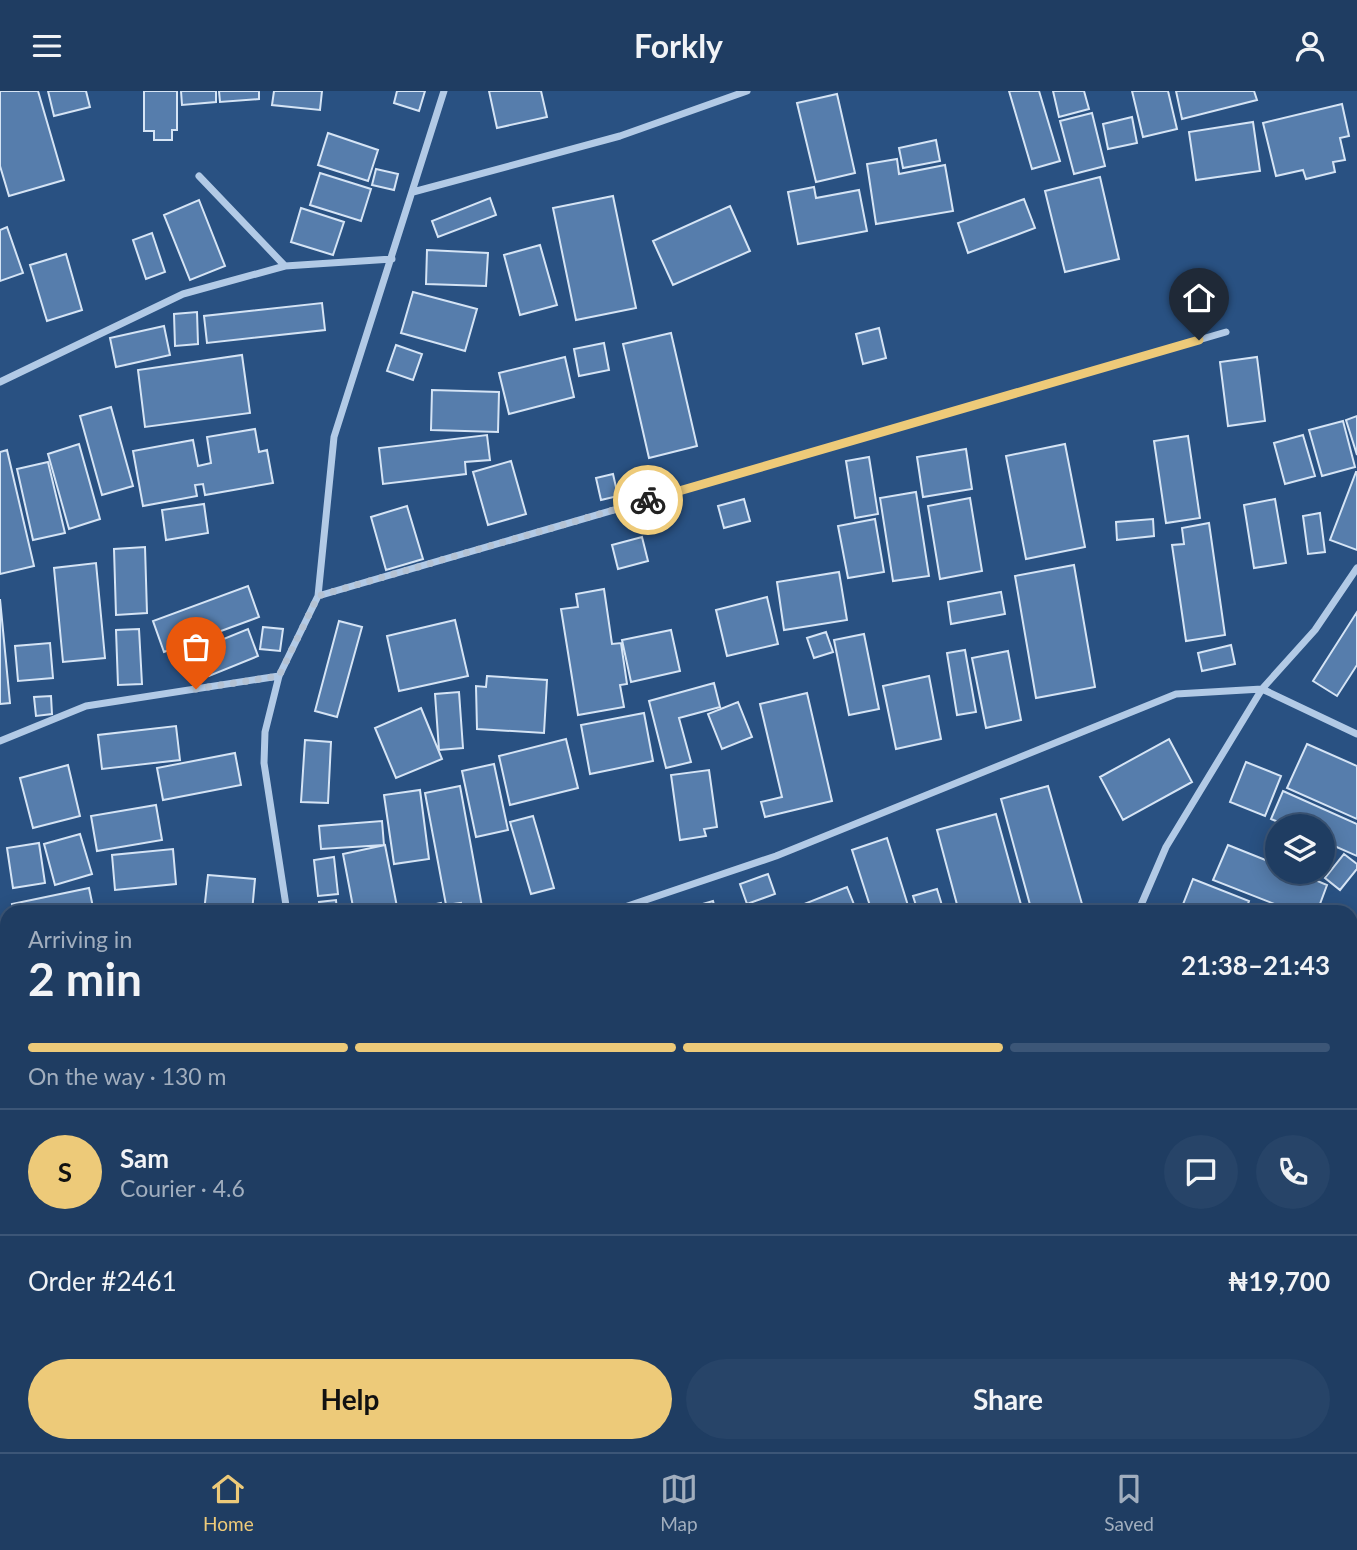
<!DOCTYPE html>
<meta charset="utf-8">
<style>
:root{--surface:#1f3d62;--page:#274468;--text:#f1f3f6;--muted:#a1aebe;--line:#3c5677;--accent:#edca79}
body{margin:0;font-family:Lato,sans-serif;background:var(--page);color:var(--text);height:100vh;display:flex;flex-direction:column;font-size:26px;white-space:nowrap}
*{box-sizing:border-box;margin:0}
p{font-size:23px;color:var(--muted)}
.icon{flex:none;width:38px;height:38px;fill:none;stroke:currentColor;stroke-width:2;stroke-linecap:round;stroke-linejoin:round}
.map{position:relative;flex:1;overflow:hidden}
.side{position:absolute;left:0px;top:814px;width:1358px;height:548px;display:flex;flex-direction:column;background:var(--surface);border-radius:21px 21px 0 0;box-shadow:0 4px 18px #0003,0 0 0 2px var(--line)}
.side>*{flex:none}
.fabs{position:absolute;left:1265px;top:723px;display:grid;gap:14px}
.fabs a{display:grid;place-items:center;width:70px;height:70px;border-radius:50%;background:var(--surface);box-shadow:0 4px 18px #0003,0 0 0 2px var(--line);font-size:35px}
.pin{position:absolute;display:grid;place-items:center;width:60px;height:60px;color:#fff;margin:-72px -30px;border-radius:50% 50% 50% 0;rotate:-45deg;box-shadow:0 0 7px #0007}
.pin .icon{rotate:45deg}
.courier{position:absolute;display:grid;place-items:center;width:70px;height:70px;margin:-35px;border:5px solid #edca79;border-radius:50%;background:#fff;color:#222;box-shadow:0 2px 9px #0007}
.overview em{font-style:normal;font-weight:700}
.overview div{display:flex;flex-direction:column-reverse}
.overview{display:flex;align-items:center;justify-content:space-between;height:119px;padding:0 28px}
h1{font-size:46px;font-weight:700;line-height:52px}
.bar{display:grid;grid-template-columns:repeat(4,1fr);gap:10px 7px;align-content:center;height:84px;padding:0 28px}
.bar i{height:9px;border-radius:5px;background:var(--line)}
.bar .current{background:var(--accent)}
.bar p{grid-column:span 4}
.line{display:flex;align-items:center;gap:18px;padding:0 28px;border-top:2px solid var(--line)}
.line div{flex:1}
.round{display:grid;place-items:center;flex:none;width:74px;height:74px;border-radius:37px;background:var(--page)}
.action{display:flex;gap:14px;margin-top:auto;padding:14px 28px}
.action a{flex:1;height:80px;border-radius:42px;background:var(--accent);color:#111;font-size:28px;font-weight:700;line-height:80px;text-align:center}
.action a+a{background:var(--page);color:var(--text)}
header{display:flex;justify-content:space-between;align-items:center;height:91px;padding:0 28px;background:var(--surface);font-size:32px;font-weight:700}
.dock{display:flex;justify-content:space-around;align-items:center;height:98px;border-top:2px solid var(--line);background:var(--surface);font-size:19px;color:var(--muted)}
.dock a{display:grid;justify-items:center;gap:4px}
.dock .current{color:var(--accent)}
.map>svg:first-child{display:block}
</style>
<header><svg class="icon" aria-label="menu" viewBox="0 0 24 24"><path d="M4 6h16M4 12h16M4 18h16"/></svg>Forkly<svg class="icon" aria-label="person" viewBox="0 0 24 24"><circle cx="12" cy="8" r="4"/><path d="M4 21q1-7 8-7t8 7"/></svg></header>
<div class="map">
<svg width="1357" height="1361" viewBox="0 0 1357 1361">
<rect width="100%" height="100%" fill="#295182"/>
<path fill="#567dac" stroke="#d5e4f5" stroke-width="2" d="M0,0H38L64,89L9,105L0,75Z
M48,0H86L90,16L54,25Z
M144,0H177V39H172V49H154V40H144Z
M181,0H216V11L182,14Z
M219,0H259V8L220,11Z
M274,0H322L320,19L272,14Z
M397,0H425L419,20L394,12Z
M489,0H541L547,26L497,37Z
M1009,0H1039L1060,70L1032,78Z
M1053,0H1084L1089,18L1059,26Z
M1132,0H1168L1177,38L1143,46Z
M1176,0H1254L1257,9L1182,28Z
M837,3L855,82L816,91L797,12Z
M1342,13L1349,45L1340,47L1345,69L1333,71L1335,81L1306,88L1303,79L1276,85L1263,32Z
M1092,22L1105,75L1074,83L1060,30Z
M1132,26L1137,52L1108,58L1103,33Z
M1253,31L1260,80L1196,89L1189,41Z
M328,42L378,59L368,90L318,74Z
M936,49L940,70L903,77L899,57Z
M897,68L899,83L945,74L953,120L876,133L867,73Z
M376,78L398,83L394,99L372,94Z
M320,82L371,98L361,130L310,114Z
M1100,86L1119,168L1065,181L1045,100Z
M814,96L816,107L859,99L867,140L798,153L788,101Z
M613,105L636,217L576,229L553,117Z
M490,107L496,124L438,146L432,130Z
M1024,108L1035,137L968,162L958,132Z
M199,109L225,175L190,189L164,124Z
M730,115L750,160L673,194L653,150Z
M301,117L344,131L333,164L291,151Z
M7,136L23,182L0,190V139Z
M152,142L165,181L146,188L133,149Z
M540,154L557,214L520,224L504,164Z
M427,159L488,162L486,195L426,193Z
M66,163L82,219L47,230L30,174Z
M413,201L477,218L465,260L401,242Z
M322,212L325,239L207,252L204,225Z
M197,221L198,253L175,255L174,223Z
M164,235L170,264L116,276L110,247Z
M879,237L886,267L863,273L856,243Z
M671,242L697,355L649,367L623,253Z
M604,252L609,279L579,285L574,258Z
M396,254L422,263L413,289L387,280Z
M242,264L250,322L145,336L138,279Z
M565,266L574,306L509,323L499,282Z
M1257,266L1265,330L1228,335L1220,271Z
M432,299L499,301L498,341L431,339Z
M111,316L133,395L102,404L80,325Z
M1357,325V364L1346,329Z
M1343,330L1355,376L1322,385L1309,339Z
M255,338L259,361L267,359L273,392L205,404L203,393L195,394L197,405L143,415L133,360L193,349L198,375L211,372L207,346Z
M487,344L490,369L465,371L466,383L383,393L379,357Z
M1303,344L1315,385L1285,393L1274,352Z
M1188,345L1200,427L1166,432L1154,350Z
M79,353L100,428L69,438L48,363Z
M1065,353L1085,456L1026,468L1006,365Z
M966,358L972,398L923,406L917,366Z
M7,359L34,475L0,483V361Z
M869,366L878,423L855,427L846,370Z
M511,370L526,423L488,434L473,381Z
M48,371L65,442L33,449L17,378Z
M1356,381H1357V459L1330,449Z
M613,383L618,405L601,409L596,387Z
M916,401L929,485L893,490L880,407Z
M970,407L982,480L940,488L928,415Z
M744,408L750,430L724,437L718,415Z
M1275,408L1286,472L1254,477L1244,414Z
M204,413L208,442L166,449L162,419Z
M407,415L423,468L386,479L371,426Z
M1320,422L1325,461L1308,463L1303,425Z
M875,428L884,481L848,487L838,435Z
M1153,428L1154,445L1117,449L1116,431Z
M1209,432L1225,544L1186,550L1172,454L1184,453L1182,437Z
M642,446L648,470L618,478L612,454Z
M145,456L147,522L116,524L114,458Z
M96,472L105,567L63,571L54,477Z
M1074,474L1095,596L1036,607L1015,485Z
M839,481L847,529L784,539L777,491Z
M248,495L259,526L164,561L153,530Z
M604,498L612,553L621,552L627,593L620,594L624,616L578,624L561,518L578,516L576,503Z
M1001,501L1005,523L951,533L948,511Z
M767,506L778,553L727,565L716,519Z
M0,508L10,612L0,613Z
M1357,521V574L1337,605L1313,590Z
M455,529L468,585L399,600L387,545Z
M339,530L362,536L337,626L315,620Z
M263,536L283,538L280,560L260,558Z
M139,538L142,593L118,594L116,539Z
M248,538L258,565L209,585L199,558Z
M671,539L680,580L631,591L622,549Z
M826,541L833,561L814,567L807,547Z
M864,543L879,618L849,624L834,549Z
M50,552L53,587L18,590L15,555Z
M1231,554L1235,573L1202,580L1198,562Z
M965,559L976,621L957,624L947,562Z
M1008,560L1021,629L986,637L972,567Z
M487,585L547,589L544,642L477,638L476,595L486,596Z
M929,585L941,648L896,658L883,595Z
M714,592L720,616L679,627L691,671L666,677L649,610Z
M459,601L463,657L439,659L435,603Z
M807,602L832,710L765,726L761,711L782,706L760,613Z
M51,605L52,623L36,625L34,606Z
M738,611L752,646L722,658L708,623Z
M421,617L442,668L396,687L375,637Z
M644,622L653,670L590,683L581,634Z
M176,635L180,669L102,678L98,644Z
M566,648L578,697L510,714L499,665Z
M1169,648L1192,691L1123,729L1100,686Z
M305,649L331,651L328,712L301,711Z
M1307,653L1357,675V728L1287,697Z
M235,662L241,694L163,709L157,677Z
M1246,671L1281,685L1265,725L1230,711Z
M494,673L508,739L476,746L462,680Z
M68,674L80,725L33,737L20,687Z
M709,679L717,736L704,738L706,745L680,749L671,684Z
M460,695L483,821H462L461,812L446,814L425,702Z
M1048,695L1082,813L1055,821H1032L1001,708Z
M420,699L429,768L394,773L384,704Z
M1283,700L1357,733V765L1323,750V735H1288L1271,728Z
M156,714L162,749L97,760L91,725Z
M996,723L1023,821H959L937,739Z
M533,725L554,797L531,803L510,731Z
M382,730L384,754L321,758L319,735Z
M80,743L92,783L55,794L44,753Z
M887,747L910,821H872L852,759Z
M39,752L45,792L13,797L7,757Z
M385,754L398,821H354L343,763Z
M1228,754L1278,774V780H1294L1327,794L1317,821H1295L1213,789Z
M173,758L176,793L115,799L112,764Z
M1344,763L1357,773V778L1340,799L1325,787Z
M334,766L338,803L318,805L314,769Z
M768,783L775,803L747,813L740,793Z
M208,784L255,788L252,821H204Z
M1193,788L1249,810L1245,821H1194L1182,816Z
M847,796L857,821H806L804,813Z
M89,797L94,821H14L12,813Z
M937,798L944,821H918L913,805Z
M336,809L337,821H320L319,811Z
M713,810L716,821H698L696,815Z
M441,812L443,821H413V818Z
M7,985V1007L0,1004Z
M0,1099L7,1102V1138L0,1135Z
M0,1140L7,1143V1180L0,1177Z
M1351,1161L1357,1162V1189L1351,1187Z
M0,1236L7,1237V1274L0,1273Z
M0,1281L7,1282V1317L0,1316Z
M1357,1303V1361H1339L1338,1354H1351V1304Z
M0,1328L7,1329L8,1361H0Z
M185,1354H233L232,1361H184Z
M311,1354H333V1359H311Z
M448,1354H525L526,1361H414Z
M542,1354H615L617,1361H544Z
M768,1354H803L805,1361H770Z
M1003,1354H1043L1045,1361H980Z
M1179,1354H1225L1226,1361H1180Z
M1237,1354H1288L1289,1361H1238Z
M1296,1354H1329L1330,1361H1296Z"/>
<g fill="none" stroke-linecap="round" stroke-linejoin="round">
<path stroke="#b2cae6" stroke-width="7" d="M199,85L285,175
M413,101L620,45L747,0
M0,291L183,203L285,175L392,168
M318,505L1226,241
M0,650L86,615L279,585
M287,821L264,672L265,641L279,585L318,505L334,346L444,0
M610,821L776,765L1176,603L1262,598L1357,643
M1138,821L1166,756L1262,598L1315,539L1357,477
M1351,1022L1357,1025
M356,1354V1361
M1121,1354L1124,1361
M147,1361L148,1354"/>
</g>
<g fill="none" stroke-linecap="round" stroke-linejoin="round">
<path stroke="#b4c2d3" stroke-width="7" stroke-dasharray="0 12.6" d="M196,598L279,585L318,505L648,409"/>
<path stroke="#edca79" stroke-width="9" d="M648,409L1199,249"/>
</g>
</svg>
<div class="fabs">
<a><svg class="icon" aria-label="layers" viewBox="0 0 24 24"><path d="M12 4l9 5-9 5-9-5zM3 14l9 5 9-5"/></svg></a>
</div>
<div class="pin" style="left:196px;top:598px;background:#ea580c"><svg class="icon" aria-label="bag" viewBox="0 0 24 24"><path d="M5 8h14l-1 12H6zM9 8a3 3 0 0 1 6 0"/></svg></div>
<div class="pin" style="left:1199px;top:249px;background:#1f2937"><svg class="icon" aria-label="home" viewBox="0 0 24 24"><path d="M3 11l9-7 9 7M6 9v11h12V9"/></svg></div>
<div class="courier" style="left:648px;top:409px"><svg class="icon" aria-label="bike" viewBox="0 0 24 24"><circle cx="6" cy="16" r="4"/><circle cx="18" cy="16" r="4"/><path d="M6 16l4-8h5l3 8M10 8l3 8H6M13 5h3"/></svg></div>
<section class="side">
<div class="overview"><div><h1>2 min</h1><p>Arriving in</p></div><em>21:38–21:43</em></div>
<div class="bar"><i class="current"></i><i class="current"></i><i class="current"></i><i></i><p>On the way · 130 m</p></div>
<div class="line" style="height:126px"><b class="round" style="background:var(--accent);color:#111">S</b><div><b>Sam</b><p>Courier · 4.6</p></div><a class="round"><svg class="icon" aria-label="chat" viewBox="0 0 24 24"><path d="M4 5h16v11H9l-5 4z"/></svg></a><a class="round"><svg class="icon" aria-label="phone" viewBox="0 0 24 24"><path d="M5 4h4l2 5-3 2q2 4 5 5l2-3 5 2v4C11 20 4 13 5 4z"/></svg></a></div>
<div class="line" style="height:91px"><div>Order #2461</div><b>₦19,700</b></div>
<div class="action"><a>Help</a><a>Share</a></div>
</section>
</div>
<nav class="dock">
<a class="current"><svg class="icon" aria-label="home" viewBox="0 0 24 24"><path d="M3 11l9-7 9 7M6 9v11h12V9"/></svg>Home</a>
<a><svg class="icon" aria-label="map" viewBox="0 0 24 24"><path d="M3 6l6-2 6 2 6-2v14l-6 2-6-2-6 2zM9 4v14M15 6v14"/></svg>Map</a>
<a><svg class="icon" aria-label="saved" viewBox="0 0 24 24"><path d="M7 4h10v16l-5-4-5 4z"/></svg>Saved</a>
</nav>
